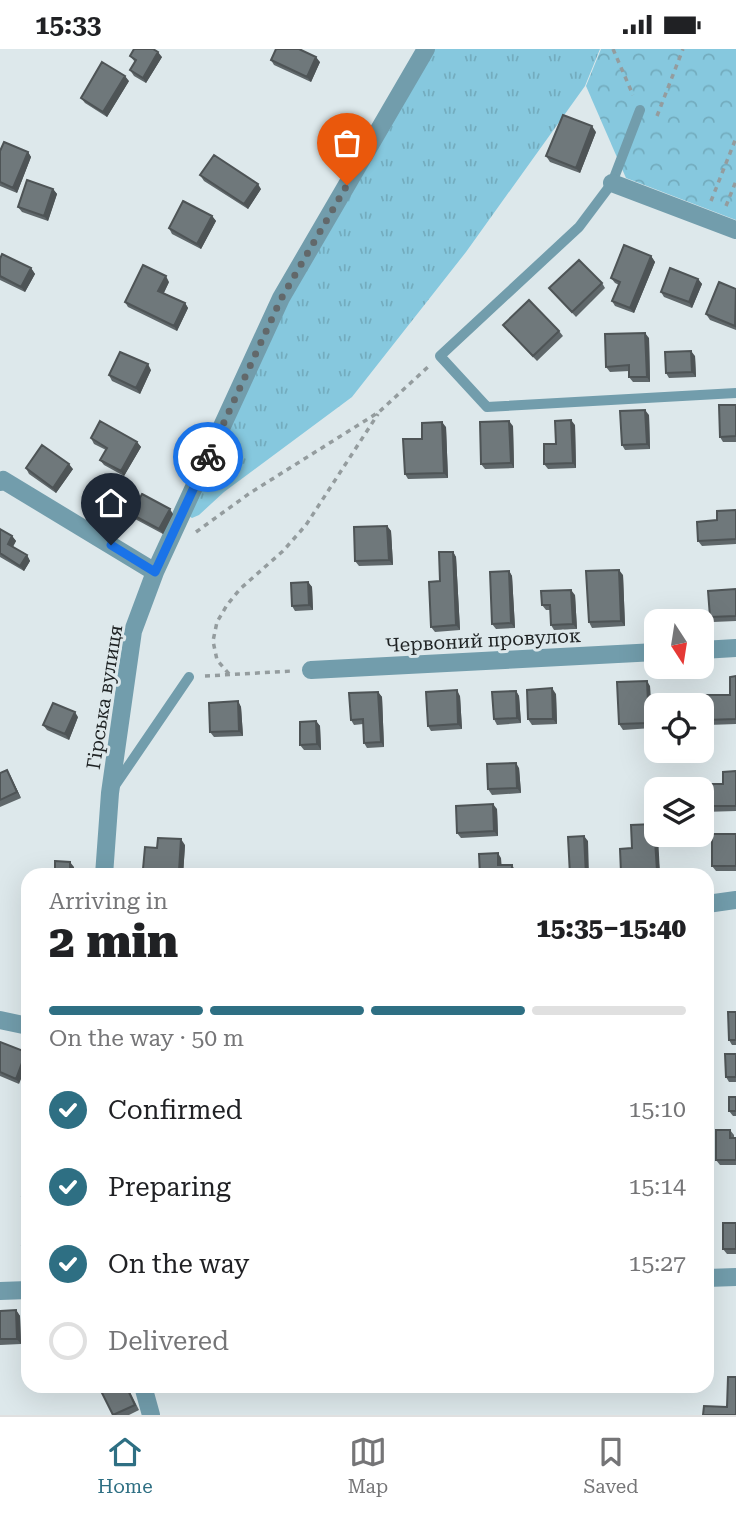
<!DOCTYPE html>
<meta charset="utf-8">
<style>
:root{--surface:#fff;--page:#f2f2f2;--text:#202124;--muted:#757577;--line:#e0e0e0;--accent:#2e6f83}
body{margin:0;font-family:"Roboto Serif",serif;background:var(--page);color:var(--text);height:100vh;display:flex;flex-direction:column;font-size:26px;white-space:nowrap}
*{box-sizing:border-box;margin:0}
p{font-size:23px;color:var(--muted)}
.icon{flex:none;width:38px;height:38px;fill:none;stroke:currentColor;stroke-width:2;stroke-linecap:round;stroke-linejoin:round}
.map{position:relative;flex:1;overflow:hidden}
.details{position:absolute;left:21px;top:819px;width:693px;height:525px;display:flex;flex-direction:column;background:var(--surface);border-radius:21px;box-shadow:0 7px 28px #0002}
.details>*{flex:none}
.needle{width:46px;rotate:168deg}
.tools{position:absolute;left:644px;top:560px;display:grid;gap:14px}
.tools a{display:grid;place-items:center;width:70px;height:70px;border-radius:14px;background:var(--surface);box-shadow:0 7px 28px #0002;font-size:35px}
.pin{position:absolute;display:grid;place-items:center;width:60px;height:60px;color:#fff;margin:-72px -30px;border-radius:50% 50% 50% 0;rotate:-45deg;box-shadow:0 0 7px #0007}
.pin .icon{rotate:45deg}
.courier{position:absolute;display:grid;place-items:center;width:70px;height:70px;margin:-35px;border:5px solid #1a73e8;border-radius:50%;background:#fff;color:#222;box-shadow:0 2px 9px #0007}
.head em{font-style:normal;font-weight:800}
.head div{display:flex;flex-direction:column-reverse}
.head{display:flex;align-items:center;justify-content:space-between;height:119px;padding:0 28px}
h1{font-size:46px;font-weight:800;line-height:52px}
.bar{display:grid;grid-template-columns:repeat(4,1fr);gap:10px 7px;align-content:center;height:84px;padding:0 28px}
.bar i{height:9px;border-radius:5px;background:var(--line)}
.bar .active{background:var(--accent)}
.bar p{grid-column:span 4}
ol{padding:0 28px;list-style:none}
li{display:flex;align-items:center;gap:21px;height:77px}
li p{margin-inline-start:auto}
li .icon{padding:7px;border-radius:50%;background:var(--accent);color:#fff;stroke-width:4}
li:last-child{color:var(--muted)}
li i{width:38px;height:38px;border:4px solid var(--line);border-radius:50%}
.status{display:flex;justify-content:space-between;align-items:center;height:49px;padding:0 35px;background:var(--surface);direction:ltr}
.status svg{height:19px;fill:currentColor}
.tab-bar{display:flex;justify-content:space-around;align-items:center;height:98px;border-top:2px solid var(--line);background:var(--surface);font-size:19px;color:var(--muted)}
.tab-bar a{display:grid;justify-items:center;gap:4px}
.tab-bar .active{color:var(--accent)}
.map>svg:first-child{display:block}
</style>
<div class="status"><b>15:33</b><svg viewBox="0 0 49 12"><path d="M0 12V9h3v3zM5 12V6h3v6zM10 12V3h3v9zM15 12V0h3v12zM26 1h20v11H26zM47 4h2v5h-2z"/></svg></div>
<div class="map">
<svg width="736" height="1366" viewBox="0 0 736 1366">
<defs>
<pattern id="grass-tufts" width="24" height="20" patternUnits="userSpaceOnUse" patternTransform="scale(1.75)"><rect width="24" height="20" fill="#86c8de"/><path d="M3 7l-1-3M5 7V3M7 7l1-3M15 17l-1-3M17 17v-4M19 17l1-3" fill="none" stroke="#73acbe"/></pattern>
<pattern id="forest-crowns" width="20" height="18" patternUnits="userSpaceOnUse" patternTransform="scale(1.75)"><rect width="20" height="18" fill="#86c8de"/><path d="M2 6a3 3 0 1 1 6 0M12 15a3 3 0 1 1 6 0" fill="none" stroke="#73acbe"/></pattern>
</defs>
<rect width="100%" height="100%" fill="#dde8eb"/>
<path fill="url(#grass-tufts)" d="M431,0H600L585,37L466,203L352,348L224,443L199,466L192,469L187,466L284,252Z"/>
<path fill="url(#forest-crowns)" d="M601,0H736V171L626,129L586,37Z"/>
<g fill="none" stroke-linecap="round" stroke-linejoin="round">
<path stroke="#949c9e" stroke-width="3.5" stroke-dasharray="5 5" stroke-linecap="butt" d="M613,0L633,46
M657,67L683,0
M711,152L736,89
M726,157L736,132
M196,483L250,444L379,363L429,317
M229,625L217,611L213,592L217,573L227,556L240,540L283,502L306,476L378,365
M205,627L292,622"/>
<path stroke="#729dac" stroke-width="10" d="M640,61L612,134L579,178L440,307L487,358L736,344
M114,738L189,628"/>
<path stroke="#729dac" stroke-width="18" d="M612,134L736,181
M0,433L3,431L155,523
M702,601L736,599
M311,621L656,603
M104,826L110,744L133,582L155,523L281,249L426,0
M707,855L736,851
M0,971L28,977
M707,1229L736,1228
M0,1242L28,1241
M143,1337L151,1366"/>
</g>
<path fill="#5f676a" d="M130,7L162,8L146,34L134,27L130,21L135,13Z
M271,11L320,13L311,33L274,16Z
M129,32L107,68L85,54L81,49Z
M596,83L580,124L550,113L546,107Z
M0,102L28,103L31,108L17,144L0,137Z
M200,126L261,140L248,160L204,132Z
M53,140L57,145L48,172L22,163L18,158Z
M212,167L216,172L201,200L172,185L169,179Z
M651,207L655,213L634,264L615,257L612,252L619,236L615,234L611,229Z
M0,210L31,219L35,225L25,243L0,231Z
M698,230L702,235L692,259L664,248L661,243Z
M169,233L164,244L185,254L188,259L177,282L128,258L125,253Z
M602,234L605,239L576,268L549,239Z
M736,240V281L710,271L706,265Z
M503,276L559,282L563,287L537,312L507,281Z
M649,289L650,333H633L629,328V322L610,323L606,318Z
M695,307L696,328L669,329L666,324Z
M151,321L140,345L112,332L109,326Z
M736,356V393H723L720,388Z
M649,366L650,400L625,401L622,396Z
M575,376L576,419L548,420L544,415L556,395Z
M513,377L514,419L485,420L481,415Z
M446,378L448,429L408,430L405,425Z
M91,389L137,393L141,398L124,427L104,416L100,411L106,401L94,395Z
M26,419L73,420L56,444L29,425Z
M736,461V495L702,497L698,492L717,471Z
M131,465H173L163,485L135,470Z
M387,477L391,482L393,516L359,517L355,512Z
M0,480L12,487L16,492L13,498L27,506L30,512L24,522L0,508Z
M453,503L456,508L460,581L435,583L431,578L440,532Z
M509,522L512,527L515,579L496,580L492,575Z
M623,526L625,577L592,579L589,573Z
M308,533L312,538L313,561L295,562L292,557Z
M736,540V572L713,573L710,568Z
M575,546L577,580L554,581L551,576L550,561H546L542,556Z
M736,627V675L708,676L705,671L730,646Z
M650,637L652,679L623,681L619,675Z
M516,642L519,647L521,674L497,676L494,670Z
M378,643L382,648L384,698L367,699L364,694L363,675L354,676L351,671Z
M556,645L557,675L532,676L528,670Z
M460,647L462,680L431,682L428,677Z
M238,652L241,658L243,687L214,688L210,683Z
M78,668L69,691L47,681L43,676Z
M316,672L320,677L321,701H304L300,696Z
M519,719L521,744L492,746L488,740Z
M736,722V762L703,763L702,760V740L723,735Z
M0,724L10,726L21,749L0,758Z
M497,760L498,787L461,789L457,784Z
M654,775L656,778L660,826H623L621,824Z
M736,785V822H716L712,817Z
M185,796L183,826L147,825L143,820L157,799Z
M736,963V996H732L729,991Z
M0,993L19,1035L0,1027Z
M736,1005V1033H729L726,1028Z
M736,1048V1067H733L729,1062Z
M730,1081L734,1086V1089H736V1116H720L716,1111Z
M28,1123V1152H26L22,1147Z
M28,1165V1202H25L22,1196Z
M736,1174V1205H727L723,1200Z
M16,1261L20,1267L21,1295L0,1296V1262Z
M107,1337H127L139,1361L129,1366H113Z"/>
<path fill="#4e5456" d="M158,3L162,8L146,34L143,29Z
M316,8L320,13L311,33L307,28Z
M125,27L129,32L107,68L103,63Z
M592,77L596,83L580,124L576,119Z
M28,103L31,108L17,144L13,139Z
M258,135L261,140L248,160L244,155Z
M53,140L57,145L48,172L44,167Z
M212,167L216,172L201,200L197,195Z
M651,207L655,213L634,264L630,259Z
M31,219L35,225L25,243L21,238Z
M166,227L169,233L162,247L158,242Z
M698,230L702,235L692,259L689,253Z
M185,254L188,259L177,282L174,277Z
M645,284L649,289L650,333L647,328Z
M691,302L695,307L696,328L692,323Z
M148,315L151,321L140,345L136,339Z
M645,361L649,366L650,400L647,395Z
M571,371L575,376L576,419L573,414Z
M509,372L513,377L514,419L511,414Z
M442,373L446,378L448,429L444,424Z
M137,393L141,398L124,427L121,422Z
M69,415L73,420L56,444L53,439Z
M170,460L173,465L163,485L159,480Z
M387,477L391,482L393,516L389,511Z
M12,487L16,492L11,500L8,495Z
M453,503L456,508L460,581L456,576Z
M27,506L30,512L24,522L20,517Z
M619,521L623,526L625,577L621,572Z
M509,522L512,527L515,579L511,574Z
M308,533L312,538L313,561L309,556Z
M571,541L575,546L577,580L573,575Z
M647,632L650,637L652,679L649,674Z
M552,639L556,645L557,675L553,670Z
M457,641L460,647L462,680L458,675Z
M516,642L519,647L521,674L517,669Z
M378,643L382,648L384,698L381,693Z
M238,652L241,658L243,687L239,682Z
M75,663L78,668L69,691L65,685Z
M316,672L320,677L321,701L317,695Z
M516,714L519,719L521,744L517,739Z
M7,721L10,726L21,749L17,743Z
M493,755L497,760L498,787L494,782Z
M654,775L656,778V786H658L660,826L657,822Z
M584,787L588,792L589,826H586Z
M181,790L185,796L183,826L179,822Z
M498,804L501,809L502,821L498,816Z
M70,813L74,818V826L70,825Z
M512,816L515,821L516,826H512Z
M26,1003L28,1005V1013L19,1035L16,1030Z
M16,1261L20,1267L21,1295L17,1290Z"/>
<path fill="#6f787b" stroke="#4e5456" stroke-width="2" d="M134,0H153L158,3L143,29L130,21L136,11L130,7Z
M276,0H299L316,8L307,28L271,11Z
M102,13L125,27L103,63L81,49Z
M563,66L592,77L576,119L546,107Z
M4,93L28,103L13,139L0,133V102Z
M214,106L258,135L244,155L200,126Z
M27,131L53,140L44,167L18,158Z
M183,152L212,167L197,195L169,179Z
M624,196L651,207L630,259L612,252L620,233L611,229Z
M2,205L31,219L21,238L0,227V210Z
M579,211L602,234L572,263L549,239Z
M143,216L166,227L158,242L185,254L174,277L125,253Z
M670,219L698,230L689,253L661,243Z
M719,233L736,240L735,277L706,265Z
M529,251L559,282L533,307L503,276Z
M645,284L647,328H629V316L606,318L605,285Z
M691,302L692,323L666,324L665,303Z
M120,303L148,315L136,339L109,326Z
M719,356H736V387L720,388Z
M645,361L647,395L622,396L620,362Z
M571,371L573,414L544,415V395H556L555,372Z
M100,372L137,393L121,422L100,411L107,399L91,389Z
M509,372L511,414L481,415L480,373Z
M442,373L444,424L405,425L403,390H422V374Z
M42,396L69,415L53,439L26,419Z
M142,445L170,460L159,480L131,465Z
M736,461V490L698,492L697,473L717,471V462Z
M387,477L389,511L355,512L354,478Z
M0,480L12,487L8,495L27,506L20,517L0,504Z
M439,503H453L456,576L431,578L429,533L440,532Z
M619,521L621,572L589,573L586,522Z
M509,522L511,574L492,575L490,523Z
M308,533L309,556L292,557L291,534Z
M736,540V567L710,568L708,542Z
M571,541L573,575L551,576L550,556H542L541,542Z
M736,627V670L705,671V646H730V628Z
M647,632L649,674L619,675L617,633Z
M552,639L553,670H528L527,641Z
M457,641L458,675L428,677L426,643Z
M516,642L517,669L494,670L492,643Z
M378,643L381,693L364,694L363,670L351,671L349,644Z
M238,652L239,682L210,683L209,654Z
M53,654L75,663L65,685L43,676Z
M316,672L317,695L300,696V673Z
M516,714L517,739L488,740L487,715Z
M7,721L17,743L0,751V724Z
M736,722V757H702V740H700V735H723V723Z
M493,755L494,782L457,784L456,757Z
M654,775L657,822L621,824L620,800L632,799L631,776Z
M712,785H736V817H712Z
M584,787L586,826H570L568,788Z
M158,789L181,790L179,822L143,820L145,798L157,799Z
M498,804V816H512V826H480L479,805Z
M55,812L70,813V825H79V826H46V824L55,825Z
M444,821L445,826H421V822Z
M376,822L377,826H358V823Z
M728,963H736V991H729Z
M0,993L26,1003L16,1030L0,1023Z
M725,1005H736V1028H726Z
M729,1048H736V1062H729Z
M716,1081H730V1089H736V1111H716Z
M25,1123H28V1148L22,1147Z
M26,1165H28V1197L22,1196Z
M723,1174H736V1200H723Z
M16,1261L17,1290H0V1262Z
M728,1328H736V1366H703L704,1357L727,1358Z
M107,1337H126L135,1356L113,1366L100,1340Z"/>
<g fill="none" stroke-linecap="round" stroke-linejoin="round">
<path stroke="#62686a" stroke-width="7" stroke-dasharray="0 12.6" d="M208,408L281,250L347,136"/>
<path stroke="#1a73e8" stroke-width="9" d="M111,496L155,523L208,408"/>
</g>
<g text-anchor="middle" stroke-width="6" stroke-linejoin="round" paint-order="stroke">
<g font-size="19" fill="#1f2324" stroke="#dde8eb">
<text transform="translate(483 591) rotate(-3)" y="7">Червоний провулок</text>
<text transform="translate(104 648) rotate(-81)" y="7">Гірська вулиця</text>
</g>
</g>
</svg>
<div class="tools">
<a><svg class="needle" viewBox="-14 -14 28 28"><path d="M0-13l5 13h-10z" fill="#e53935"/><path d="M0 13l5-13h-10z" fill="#757577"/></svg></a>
<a><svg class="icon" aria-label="locate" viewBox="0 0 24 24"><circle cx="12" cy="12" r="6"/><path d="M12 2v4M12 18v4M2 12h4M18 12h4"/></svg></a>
<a><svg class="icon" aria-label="layers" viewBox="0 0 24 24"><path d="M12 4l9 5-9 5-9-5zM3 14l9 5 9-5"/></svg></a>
</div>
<div class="pin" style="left:347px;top:136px;background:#ea580c"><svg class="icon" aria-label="bag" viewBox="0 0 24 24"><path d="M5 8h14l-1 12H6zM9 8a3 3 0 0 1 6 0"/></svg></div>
<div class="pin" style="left:111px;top:496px;background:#1f2937"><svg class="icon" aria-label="home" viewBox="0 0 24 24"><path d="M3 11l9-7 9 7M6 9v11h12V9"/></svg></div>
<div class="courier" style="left:208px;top:408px"><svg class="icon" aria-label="bike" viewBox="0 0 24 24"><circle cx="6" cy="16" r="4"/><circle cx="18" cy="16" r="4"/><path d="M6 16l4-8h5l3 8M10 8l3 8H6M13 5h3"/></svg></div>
<section class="details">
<div class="head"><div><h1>2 min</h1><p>Arriving in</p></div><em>15:35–15:40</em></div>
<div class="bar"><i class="active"></i><i class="active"></i><i class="active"></i><i></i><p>On the way · 50 m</p></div>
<ol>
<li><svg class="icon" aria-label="check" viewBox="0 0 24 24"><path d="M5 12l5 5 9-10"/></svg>Confirmed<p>15:10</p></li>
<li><svg class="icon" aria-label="check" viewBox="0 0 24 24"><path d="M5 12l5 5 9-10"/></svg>Preparing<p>15:14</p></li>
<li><svg class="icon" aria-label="check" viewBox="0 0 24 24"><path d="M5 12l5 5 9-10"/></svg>On the way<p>15:27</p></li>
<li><i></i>Delivered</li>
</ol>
</section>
</div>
<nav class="tab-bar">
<a class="active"><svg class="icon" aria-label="home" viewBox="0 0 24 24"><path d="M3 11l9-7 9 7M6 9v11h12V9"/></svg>Home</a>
<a><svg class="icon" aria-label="map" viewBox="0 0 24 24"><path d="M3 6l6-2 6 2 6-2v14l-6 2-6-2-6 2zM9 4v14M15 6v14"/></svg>Map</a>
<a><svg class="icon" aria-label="saved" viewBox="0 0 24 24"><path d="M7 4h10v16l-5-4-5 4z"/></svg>Saved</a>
</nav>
